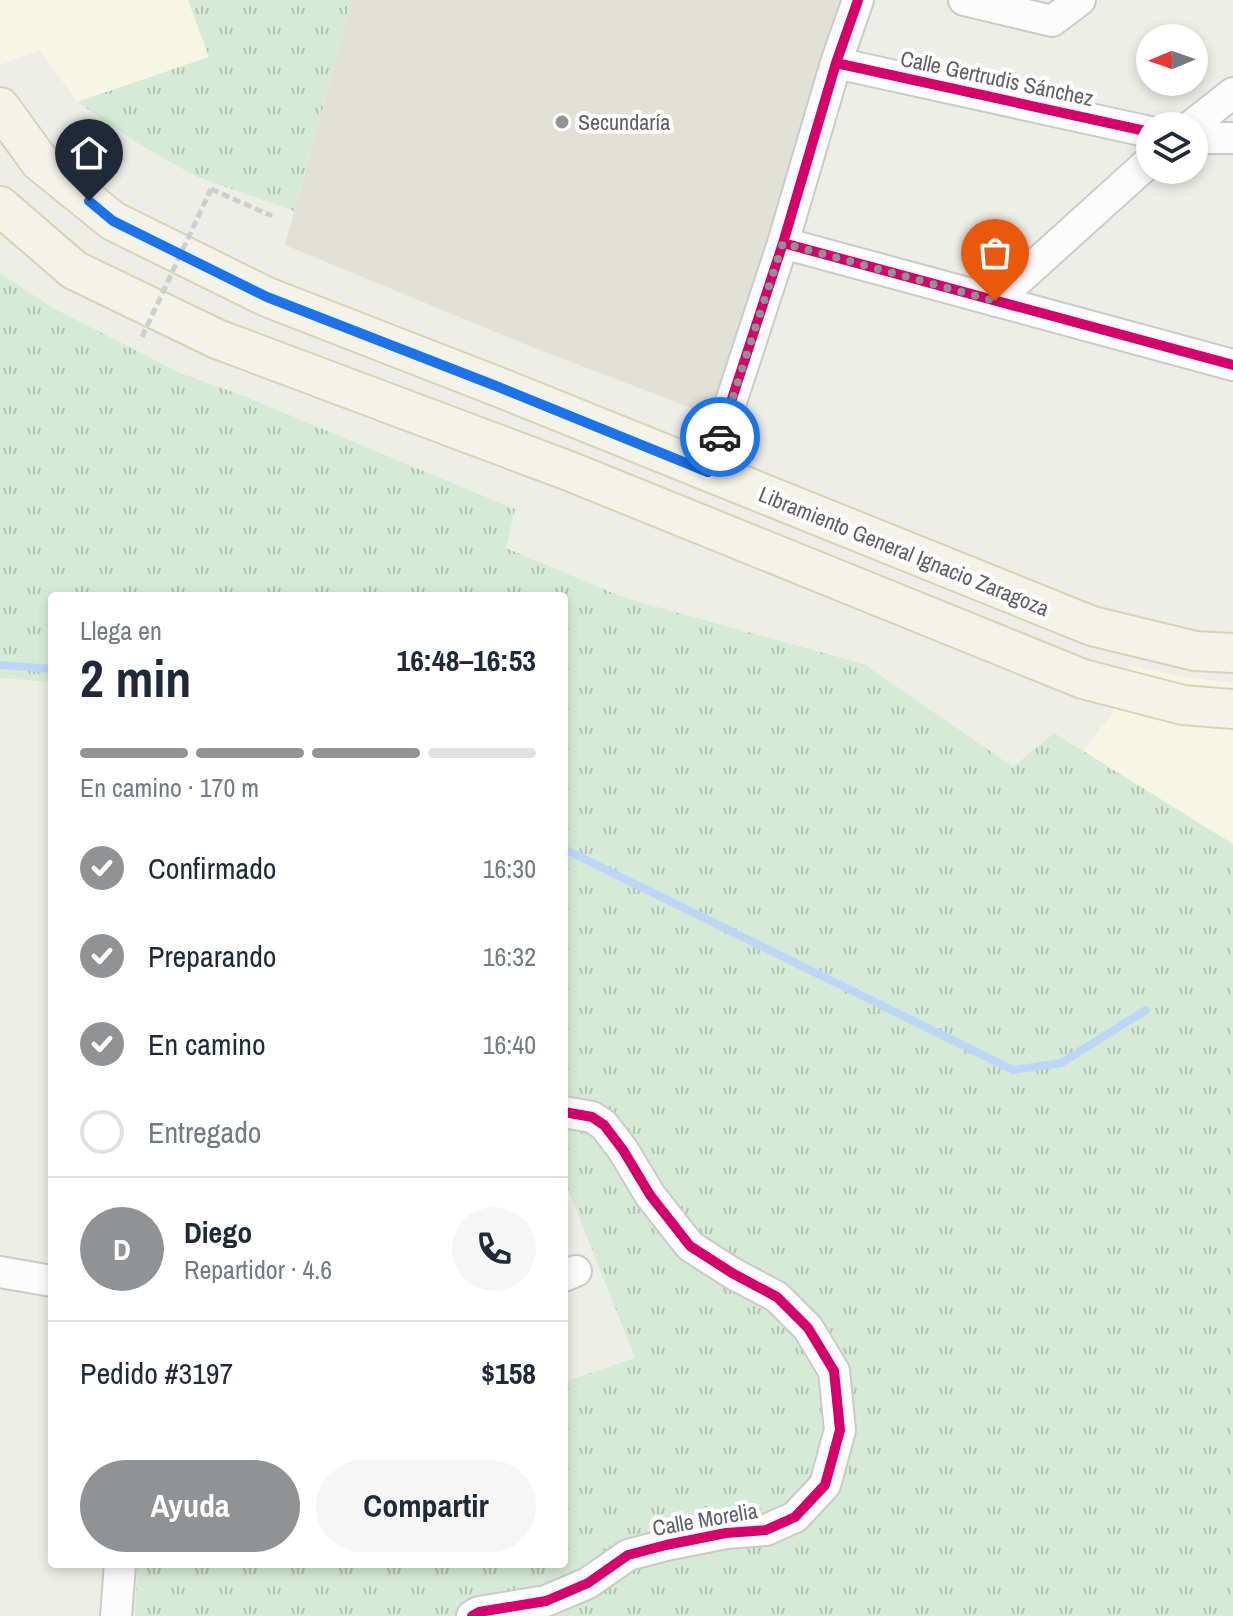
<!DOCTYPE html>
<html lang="es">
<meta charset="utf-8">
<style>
:root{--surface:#fff;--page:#f6f6f7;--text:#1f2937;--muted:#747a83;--line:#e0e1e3;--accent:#909294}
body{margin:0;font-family:"Archivo Narrow",sans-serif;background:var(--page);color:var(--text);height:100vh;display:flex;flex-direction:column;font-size:30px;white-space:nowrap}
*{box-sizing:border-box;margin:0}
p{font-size:26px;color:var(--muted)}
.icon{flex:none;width:44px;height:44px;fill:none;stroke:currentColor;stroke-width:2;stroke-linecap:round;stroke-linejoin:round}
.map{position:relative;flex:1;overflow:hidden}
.details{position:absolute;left:48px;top:592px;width:520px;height:976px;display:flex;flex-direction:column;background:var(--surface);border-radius:8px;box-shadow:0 4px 12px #0003}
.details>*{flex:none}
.needle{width:52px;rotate:268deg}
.buttons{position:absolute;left:1136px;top:24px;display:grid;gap:16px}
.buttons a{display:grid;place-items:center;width:72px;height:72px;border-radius:50%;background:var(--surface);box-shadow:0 4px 12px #0003;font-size:40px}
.pin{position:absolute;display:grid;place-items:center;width:68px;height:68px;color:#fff;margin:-82px -34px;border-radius:50% 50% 50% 0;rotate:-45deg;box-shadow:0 0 8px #0007}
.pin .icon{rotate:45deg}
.courier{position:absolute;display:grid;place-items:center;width:80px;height:80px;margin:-40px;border:6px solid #1a73e8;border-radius:50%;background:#fff;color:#222;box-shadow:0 2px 10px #0007}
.headline em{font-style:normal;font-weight:700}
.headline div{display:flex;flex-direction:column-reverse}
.headline{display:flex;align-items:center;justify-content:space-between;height:136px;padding:0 32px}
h1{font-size:52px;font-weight:700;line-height:60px}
.bar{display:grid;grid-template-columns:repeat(4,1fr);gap:12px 8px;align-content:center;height:96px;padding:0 32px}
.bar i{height:10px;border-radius:6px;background:var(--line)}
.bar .selected{background:var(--accent)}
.bar p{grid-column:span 4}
.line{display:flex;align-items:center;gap:20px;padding:0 32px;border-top:2px solid var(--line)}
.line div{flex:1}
.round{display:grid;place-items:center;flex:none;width:84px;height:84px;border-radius:42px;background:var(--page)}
ol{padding:0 32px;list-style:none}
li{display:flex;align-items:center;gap:24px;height:88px}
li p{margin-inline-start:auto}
li .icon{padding:8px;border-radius:50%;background:var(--accent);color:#fff;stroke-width:4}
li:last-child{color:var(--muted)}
li i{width:44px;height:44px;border:4px solid var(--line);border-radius:50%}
.button{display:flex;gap:16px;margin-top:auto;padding:16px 32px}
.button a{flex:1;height:92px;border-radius:48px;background:var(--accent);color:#fff;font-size:32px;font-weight:700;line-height:92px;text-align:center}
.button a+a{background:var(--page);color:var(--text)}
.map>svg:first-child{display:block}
</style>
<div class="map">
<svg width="1233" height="1616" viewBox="0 0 1233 1616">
<defs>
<pattern id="grass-tufts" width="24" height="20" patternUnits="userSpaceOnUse" patternTransform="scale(2)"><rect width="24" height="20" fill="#d5ebd7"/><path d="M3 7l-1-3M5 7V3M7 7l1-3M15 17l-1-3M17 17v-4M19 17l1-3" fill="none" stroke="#b0c2b2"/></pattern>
</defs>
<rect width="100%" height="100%" fill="#eeeee9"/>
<path fill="#f7f6e2" d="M0,0H188L210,57L77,102L40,50L0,65Z
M1129,665L1182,677L1233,683V844L1083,751L1112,714Z"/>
<path fill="#e1e1d8" d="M352,0H845L710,415L532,347L285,245Z"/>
<path fill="url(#grass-tufts)" d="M188,0H352L294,211L195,176L142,146L77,102L209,57Z
M0,273L53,308L180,373L244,396L515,509L506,548L615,594L639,602L864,664L1013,767L1054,733L1233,844V1616H135L137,1564H564V1382L635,1358L564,1179V596H52V682L0,678Z"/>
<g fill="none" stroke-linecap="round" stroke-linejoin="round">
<path stroke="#bdd6f8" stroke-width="8" d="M0,665L52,669
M564,849L1013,1070L1061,1063L1146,1010"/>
<g stroke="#cacbc9" stroke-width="34">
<path id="minor" d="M964,0L1052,21L1080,0
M836,63L1150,132
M1191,126L1233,93
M1194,138H1233
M783,243L1233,365
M995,301L1150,161
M708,472L783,243L836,63L858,0
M0,1272L52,1281
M564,1276L576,1271
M116,1616L120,1564
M472,1616L479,1612L546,1601L588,1583L628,1555L666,1545L726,1533L766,1530L795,1517L825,1485L840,1430L834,1371L808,1328L777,1297L732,1273L690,1246L650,1195L623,1150L604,1125L592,1117L564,1112"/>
</g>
<g stroke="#d7d3b5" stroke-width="42">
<path id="major" d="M0,107L40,162L113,221L267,297L496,386L1092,626L1195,651L1233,653
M0,206L74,270L217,339L569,471L1083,679L1183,705L1233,709"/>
</g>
<path stroke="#cbd0cd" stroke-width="5" stroke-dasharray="8 4" stroke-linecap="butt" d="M211,189L272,216"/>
<use href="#minor" stroke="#fcfcfc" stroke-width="30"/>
<use href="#major" stroke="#f3f3e9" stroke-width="38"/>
<path stroke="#cbd0cd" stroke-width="5" stroke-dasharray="8 4" stroke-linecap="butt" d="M142,337L211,189"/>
<g stroke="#fff" stroke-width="15">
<path id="cycleway" d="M836,63L1150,132
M783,243L1233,365
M708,472L783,243L836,63L858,0
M472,1616L479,1612L546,1601L588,1583L628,1555L666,1545L726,1533L766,1530L795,1517L825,1485L840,1430L834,1371L808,1328L777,1297L732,1273L690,1246L650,1195L623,1150L604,1125L592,1117L564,1112"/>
</g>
<use href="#cycleway" stroke="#d6006c" stroke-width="10"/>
</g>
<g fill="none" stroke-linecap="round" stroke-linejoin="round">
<path stroke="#909294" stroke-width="8" stroke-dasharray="0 14.4" d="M720,437L783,243L995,301"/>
<path stroke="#1a73e8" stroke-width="10" d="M89,201L113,221L267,297L496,386L708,472L720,437"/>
</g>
<circle fill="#909294" stroke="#fff" stroke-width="3" cx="562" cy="122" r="8"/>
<g text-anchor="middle" stroke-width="8" stroke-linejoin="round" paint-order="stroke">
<g font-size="22" fill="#5d6067" stroke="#fff">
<text transform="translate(997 78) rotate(12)" y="8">Calle Gertrudis Sánchez</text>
<text transform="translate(904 551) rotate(22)" y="8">Libramiento General Ignacio Zaragoza</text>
<text transform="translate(705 1519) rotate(-10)" y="8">Calle Morelia</text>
</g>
<g font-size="22" fill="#5d6067" stroke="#fff" text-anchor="start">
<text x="578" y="130">Secundaría</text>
</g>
</g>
</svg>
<div class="buttons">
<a><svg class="needle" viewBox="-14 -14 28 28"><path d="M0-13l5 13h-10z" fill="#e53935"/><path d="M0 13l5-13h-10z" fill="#747a83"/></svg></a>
<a><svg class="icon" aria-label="layers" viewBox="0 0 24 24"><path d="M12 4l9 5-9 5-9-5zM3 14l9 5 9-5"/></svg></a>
</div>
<div class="pin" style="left:995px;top:301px;background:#ea580c"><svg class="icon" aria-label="bag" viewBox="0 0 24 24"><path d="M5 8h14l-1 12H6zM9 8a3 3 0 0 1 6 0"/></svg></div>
<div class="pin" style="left:89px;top:201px;background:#1f2937"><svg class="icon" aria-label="home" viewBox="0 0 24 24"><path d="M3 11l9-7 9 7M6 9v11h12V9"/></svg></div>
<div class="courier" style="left:720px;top:437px"><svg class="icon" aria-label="car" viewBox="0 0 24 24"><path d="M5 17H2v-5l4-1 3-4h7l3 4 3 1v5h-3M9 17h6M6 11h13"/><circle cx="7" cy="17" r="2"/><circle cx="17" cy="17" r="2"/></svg></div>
<section class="details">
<div class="headline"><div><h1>2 min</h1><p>Llega en</p></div><em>16:48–16:53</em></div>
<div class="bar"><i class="selected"></i><i class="selected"></i><i class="selected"></i><i></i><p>En camino · 170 m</p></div>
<ol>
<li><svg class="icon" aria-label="check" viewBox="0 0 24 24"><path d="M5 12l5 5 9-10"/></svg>Confirmado<p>16:30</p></li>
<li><svg class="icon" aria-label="check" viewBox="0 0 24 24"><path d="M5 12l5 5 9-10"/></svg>Preparando<p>16:32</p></li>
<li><svg class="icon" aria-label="check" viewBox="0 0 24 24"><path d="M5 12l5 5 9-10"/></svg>En camino<p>16:40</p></li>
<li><i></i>Entregado</li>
</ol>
<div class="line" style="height:144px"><b class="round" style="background:var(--accent);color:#fff">D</b><div><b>Diego</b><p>Repartidor · 4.6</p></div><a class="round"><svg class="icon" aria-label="phone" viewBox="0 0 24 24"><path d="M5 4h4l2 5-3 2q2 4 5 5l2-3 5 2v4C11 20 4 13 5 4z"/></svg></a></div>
<div class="line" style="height:104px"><div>Pedido #3197</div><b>$158</b></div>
<div class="button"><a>Ayuda</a><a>Compartir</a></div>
</section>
</div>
